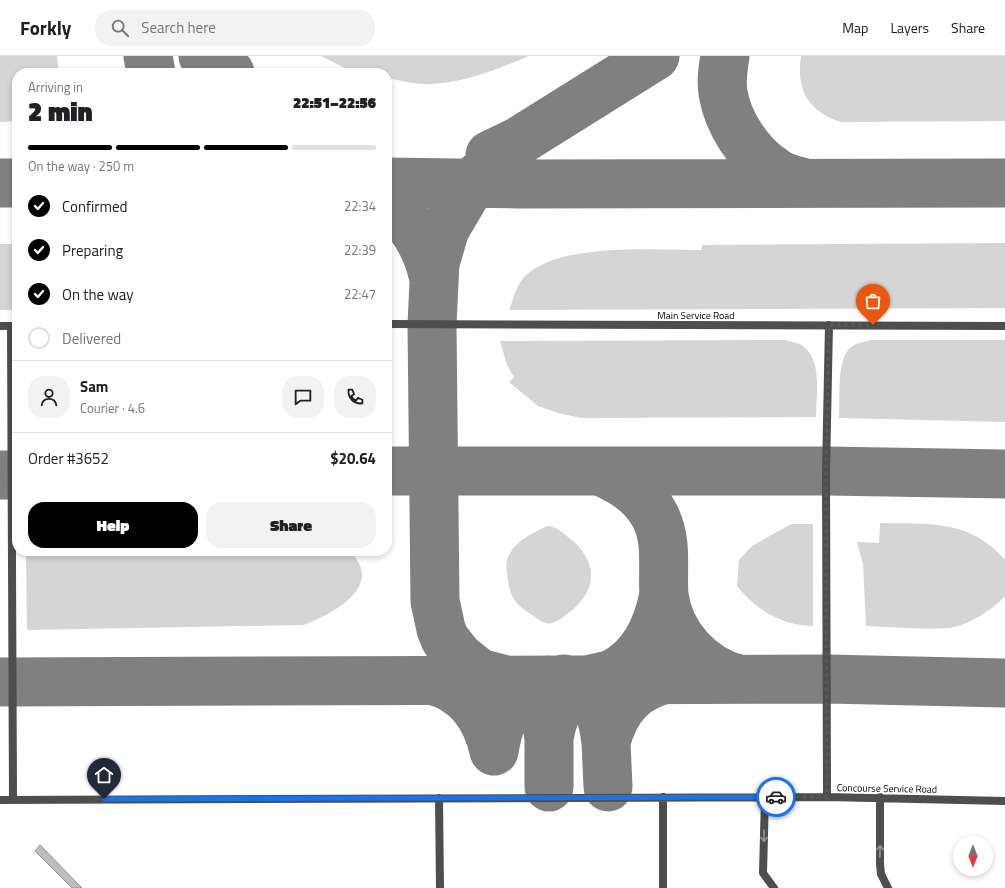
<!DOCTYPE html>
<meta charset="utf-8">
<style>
:root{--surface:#fff;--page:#f2f2f2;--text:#202124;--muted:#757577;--line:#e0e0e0;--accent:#000}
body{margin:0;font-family:"Titillium Web",sans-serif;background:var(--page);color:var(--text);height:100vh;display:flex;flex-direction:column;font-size:15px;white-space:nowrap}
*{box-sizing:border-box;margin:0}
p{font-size:13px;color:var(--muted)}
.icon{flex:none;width:22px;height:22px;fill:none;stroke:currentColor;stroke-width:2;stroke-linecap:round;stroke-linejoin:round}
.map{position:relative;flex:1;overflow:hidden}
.side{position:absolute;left:12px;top:12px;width:380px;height:488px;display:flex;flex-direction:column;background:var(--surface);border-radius:16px;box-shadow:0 2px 6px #0003}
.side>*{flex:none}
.needle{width:26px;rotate:180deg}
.tools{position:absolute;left:953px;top:780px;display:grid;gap:8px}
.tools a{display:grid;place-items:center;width:40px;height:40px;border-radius:50%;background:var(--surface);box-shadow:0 2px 6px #0003;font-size:20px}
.pin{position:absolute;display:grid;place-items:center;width:34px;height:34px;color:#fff;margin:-41px -17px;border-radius:50% 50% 50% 0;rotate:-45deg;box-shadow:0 0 4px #0007}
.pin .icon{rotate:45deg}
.courier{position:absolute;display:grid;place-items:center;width:40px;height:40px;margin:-20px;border:3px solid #1a73e8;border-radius:50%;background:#fff;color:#222;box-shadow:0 1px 5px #0007}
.overview em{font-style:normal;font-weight:800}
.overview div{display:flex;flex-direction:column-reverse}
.overview{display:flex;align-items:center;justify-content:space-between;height:68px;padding:0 16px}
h1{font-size:26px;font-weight:800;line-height:30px}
.bar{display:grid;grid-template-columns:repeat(4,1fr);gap:6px 4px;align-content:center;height:48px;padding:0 16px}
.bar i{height:5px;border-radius:3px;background:var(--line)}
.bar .on{background:var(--accent)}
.bar p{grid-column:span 4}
.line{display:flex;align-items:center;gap:10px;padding:0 16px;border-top:1px solid var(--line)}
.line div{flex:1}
.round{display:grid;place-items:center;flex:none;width:42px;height:42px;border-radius:16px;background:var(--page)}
ol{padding:0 16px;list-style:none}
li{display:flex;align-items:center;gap:12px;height:44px}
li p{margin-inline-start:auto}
li .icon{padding:4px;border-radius:50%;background:var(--accent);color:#fff;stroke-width:4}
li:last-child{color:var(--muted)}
li i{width:22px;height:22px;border:2px solid var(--line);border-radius:50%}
.button{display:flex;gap:8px;margin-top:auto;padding:8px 16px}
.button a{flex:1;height:46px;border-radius:16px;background:var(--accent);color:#fff;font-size:16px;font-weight:800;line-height:46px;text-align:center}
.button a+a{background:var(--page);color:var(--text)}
header{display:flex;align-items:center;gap:24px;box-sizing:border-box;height:56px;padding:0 20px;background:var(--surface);border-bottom:1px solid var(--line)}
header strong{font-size:19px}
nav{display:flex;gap:22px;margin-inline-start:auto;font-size:14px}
.search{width:280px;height:36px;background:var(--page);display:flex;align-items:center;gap:10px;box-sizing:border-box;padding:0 14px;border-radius:16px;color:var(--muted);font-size:15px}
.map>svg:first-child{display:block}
</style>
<header>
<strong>Forkly</strong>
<div class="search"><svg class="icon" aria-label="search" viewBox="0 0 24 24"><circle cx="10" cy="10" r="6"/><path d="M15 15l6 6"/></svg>Search here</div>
<nav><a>Map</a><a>Layers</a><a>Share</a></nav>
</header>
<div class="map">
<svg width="1005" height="832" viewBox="0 0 1005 832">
<rect width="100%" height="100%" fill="#fff"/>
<path fill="#d5d5d5" d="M0,0H57L59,17H17V65L0,66Z
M321,0H529C498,13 467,26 433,28C418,29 401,25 387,22V17L353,16Z
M801,0H1005V65L841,66C808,55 796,34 801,0Z
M1005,187V252L509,254C513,245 515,233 521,225C551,185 656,194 701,194L702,189Z
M0,188H17V254H0Z
M786,284C791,286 799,287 803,290C823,306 816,339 816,361L581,362L558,357L538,350L509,326L514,321L507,309L500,285Z
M871,284H1005V366L839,362C840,344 837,307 848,294C854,287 863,286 871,284Z
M880,467C928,468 970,463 1005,504V540C994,553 967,570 949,572C922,574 893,571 866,570L863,508L857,486L879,487Z
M791,468H813V570C781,569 756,554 737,530L739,504L752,490Z
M547,470C555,470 562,476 568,481C596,502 600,531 572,554C567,558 558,566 552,567C545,569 538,563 532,559C513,547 509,539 507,517C506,510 506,504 510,497C518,483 533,477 547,470Z
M26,495H349C387,530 332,558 304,569L27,574Z"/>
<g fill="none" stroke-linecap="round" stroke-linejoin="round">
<path stroke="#808080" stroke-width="49" d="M148,0L151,17
M203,0L230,17
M725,0C723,12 721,24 723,37C728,67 749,99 774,115C783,122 794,124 806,127
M519,85L480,119L468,134L445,173L435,207L432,268L435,545L441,573L445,583L459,601L479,617L518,627L527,632L536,641L545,658L549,682C553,658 564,633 588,624C596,621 604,621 612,618C643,603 658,570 664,538
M490,99L519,85L655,0
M387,126L519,128L1005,127
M0,127H17
M387,146C412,165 426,189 433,219
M387,415H826L1005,418
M600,415C623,425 643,437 655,460C668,486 662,512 664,539C669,579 700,613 738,623
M0,419H17
M564,623C595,635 602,654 606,686C615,652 633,630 668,623
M431,624C467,633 486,659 494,695C501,655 509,639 547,624
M0,626L827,623L1005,627
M549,682V731
M606,686L608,731"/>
</g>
<path fill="#bebebe" stroke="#929292" d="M40,789L82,832H72L35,795Z"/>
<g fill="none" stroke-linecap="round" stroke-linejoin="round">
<path stroke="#4e4e4e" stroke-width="8" d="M387,268L1005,270
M0,270H17
M11,270L13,743
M663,741V832
M765,741L763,817L774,832
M827,741L826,415L829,269
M880,741V808L881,818L888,832
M439,742L440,832
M0,744L827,741L1005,745"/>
</g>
<defs><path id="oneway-shaft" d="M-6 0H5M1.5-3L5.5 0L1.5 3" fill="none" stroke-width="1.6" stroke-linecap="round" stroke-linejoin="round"/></defs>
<g stroke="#959595">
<use href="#oneway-shaft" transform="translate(764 780) rotate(91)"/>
<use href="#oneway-shaft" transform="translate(880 795) rotate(-89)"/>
</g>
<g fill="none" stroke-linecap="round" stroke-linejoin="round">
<path stroke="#595959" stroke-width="4" stroke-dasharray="0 7.2" d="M776,741H827L826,415L829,269H873"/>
<path stroke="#1a73e8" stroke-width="5" d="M104,743L776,741"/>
</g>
<g text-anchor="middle" stroke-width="3" stroke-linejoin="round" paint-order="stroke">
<g font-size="10" fill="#000" stroke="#fff">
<text x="696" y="263">Main Service Road</text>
<text transform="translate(887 732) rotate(1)" y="4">Concourse Service Road</text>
</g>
</g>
</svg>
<div class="tools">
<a><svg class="needle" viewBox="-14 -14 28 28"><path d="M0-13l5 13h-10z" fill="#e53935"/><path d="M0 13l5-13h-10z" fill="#757577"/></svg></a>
</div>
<div class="pin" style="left:873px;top:269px;background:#ea580c"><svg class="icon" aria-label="bag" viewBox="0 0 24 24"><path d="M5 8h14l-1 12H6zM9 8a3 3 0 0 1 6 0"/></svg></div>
<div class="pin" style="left:104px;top:743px;background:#1f2937"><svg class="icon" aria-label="home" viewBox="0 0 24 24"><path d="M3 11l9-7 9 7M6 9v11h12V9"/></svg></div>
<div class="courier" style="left:776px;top:741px"><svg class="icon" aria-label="car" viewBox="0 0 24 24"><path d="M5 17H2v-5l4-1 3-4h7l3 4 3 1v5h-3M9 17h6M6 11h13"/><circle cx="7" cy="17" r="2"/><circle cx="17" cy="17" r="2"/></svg></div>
<section class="side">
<div class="overview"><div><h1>2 min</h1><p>Arriving in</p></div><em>22:51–22:56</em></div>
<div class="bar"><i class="on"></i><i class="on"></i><i class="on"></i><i></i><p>On the way · 250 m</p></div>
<ol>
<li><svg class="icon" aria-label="check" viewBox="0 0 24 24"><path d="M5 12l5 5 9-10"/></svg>Confirmed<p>22:34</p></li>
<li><svg class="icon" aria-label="check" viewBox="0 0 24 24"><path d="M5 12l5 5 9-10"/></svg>Preparing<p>22:39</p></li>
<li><svg class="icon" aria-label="check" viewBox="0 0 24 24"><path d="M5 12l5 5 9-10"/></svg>On the way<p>22:47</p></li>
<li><i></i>Delivered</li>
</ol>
<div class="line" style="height:72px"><a class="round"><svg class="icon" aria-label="person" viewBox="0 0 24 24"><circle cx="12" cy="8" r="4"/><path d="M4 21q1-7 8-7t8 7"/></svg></a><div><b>Sam</b><p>Courier · 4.6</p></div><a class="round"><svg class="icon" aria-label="chat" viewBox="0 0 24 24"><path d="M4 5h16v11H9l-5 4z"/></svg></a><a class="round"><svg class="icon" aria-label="phone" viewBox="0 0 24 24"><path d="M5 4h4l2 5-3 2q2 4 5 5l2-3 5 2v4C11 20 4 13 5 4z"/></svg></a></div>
<div class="line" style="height:52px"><div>Order #3652</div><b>$20.64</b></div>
<div class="button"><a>Help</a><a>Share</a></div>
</section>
</div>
